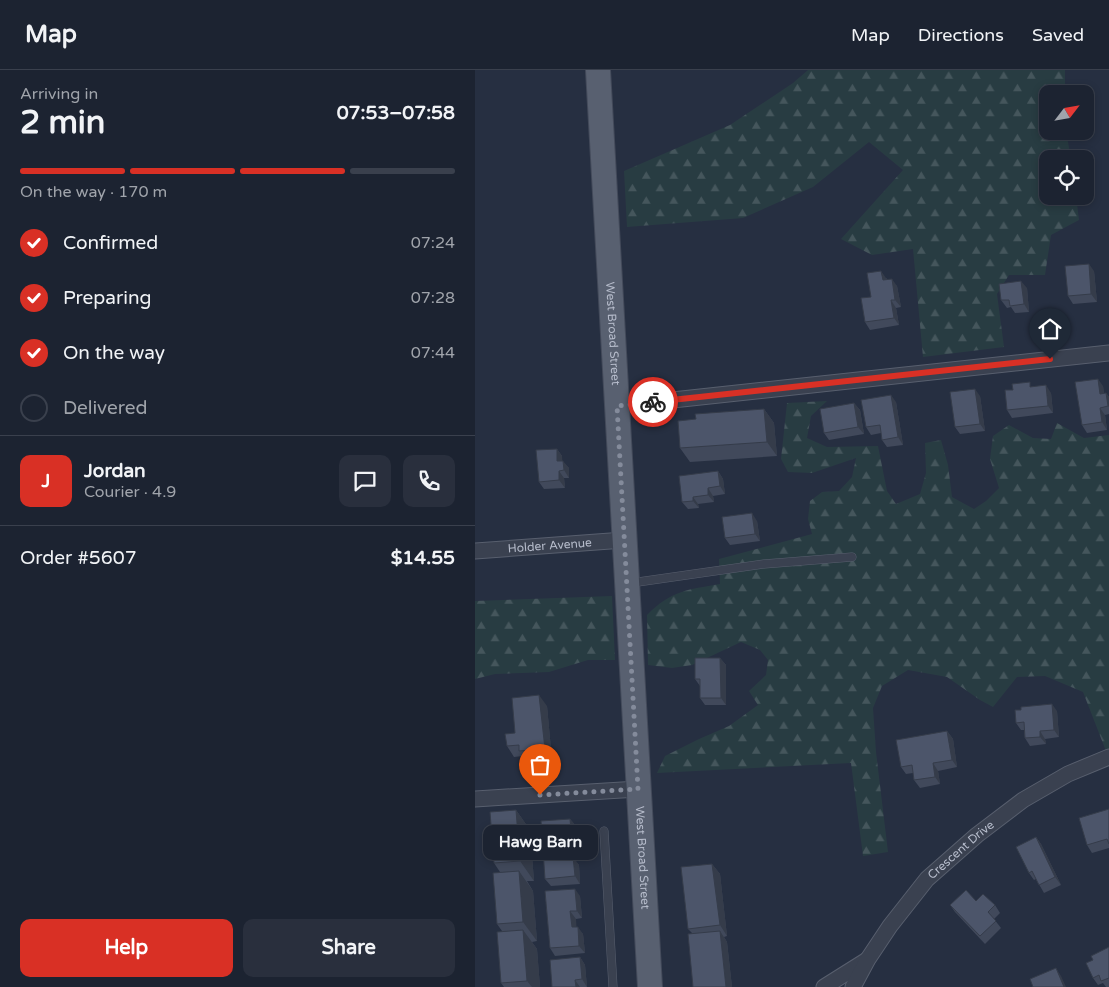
<!DOCTYPE html>
<meta charset="utf-8">
<style>
:root{--surface:#1c2331;--page:#292f3d;--text:#f1f3f6;--muted:#a0a4ab;--line:#3a404d;--accent:#d93025}
body{margin:0;font-family:"Varela Round",sans-serif;background:var(--page);color:var(--text);height:100vh;display:flex;flex-direction:column;font-size:19px;white-space:nowrap}
*{box-sizing:border-box;margin:0}
p{font-size:16px;color:var(--muted)}
.icon{flex:none;width:28px;height:28px;fill:none;stroke:currentColor;stroke-width:2;stroke-linecap:round;stroke-linejoin:round}
.map{position:relative;flex:1;overflow:hidden}
.drawer{display:flex;flex-direction:column;background:var(--surface);width:475px}
.drawer>*{flex:none}
.needle{width:32px;rotate:59deg}
.buttons{position:absolute;left:564px;top:15px;display:grid;gap:10px}
.buttons a{display:grid;place-items:center;width:55px;height:55px;border-radius:10px;background:var(--surface);box-shadow:0 2px 8px #0003,0 0 0 1px var(--line);font-size:25px}
.pin{position:absolute;display:grid;place-items:center;width:42px;height:42px;color:#fff;margin:-51px -21px;border-radius:50% 50% 50% 0;rotate:-45deg;box-shadow:0 0 5px #0007}
.pin .icon{rotate:45deg}
.courier{position:absolute;display:grid;place-items:center;width:50px;height:50px;margin:-25px;border:4px solid #d93025;border-radius:50%;background:#fff;color:#222;box-shadow:0 1px 6px #0007}
.bubble{position:absolute;height:35px;border-radius:10px;background:var(--surface);box-shadow:0 2px 8px #0003,0 0 0 1px var(--line);font-size:16px;font-weight:800;line-height:35px;text-align:center}
.summary em{font-style:normal;font-weight:800}
.summary div{display:flex;flex-direction:column-reverse}
.summary{display:flex;align-items:center;justify-content:space-between;height:85px;padding:0 20px}
h1{font-size:32px;font-weight:800;line-height:38px}
.bar{display:grid;grid-template-columns:repeat(4,1fr);gap:8px 5px;align-content:center;height:60px;padding:0 20px}
.bar i{height:6px;border-radius:4px;background:var(--line)}
.bar .selected{background:var(--accent)}
.bar p{grid-column:span 4}
.line{display:flex;align-items:center;gap:12px;padding:0 20px;border-top:1px solid var(--line)}
.line div{flex:1}
.round{display:grid;place-items:center;flex:none;width:52px;height:52px;border-radius:10px;background:var(--page)}
ol{padding:0 20px;list-style:none}
li{display:flex;align-items:center;gap:15px;height:55px}
li p{margin-inline-start:auto}
li .icon{padding:5px;border-radius:50%;background:var(--accent);color:#fff;stroke-width:4}
li:last-child{color:var(--muted)}
li i{width:28px;height:28px;border:2px solid var(--line);border-radius:50%}
.action{display:flex;gap:10px;margin-top:auto;padding:10px 20px}
.action a{flex:1;height:58px;border-radius:10px;background:var(--accent);color:#fff;font-size:20px;font-weight:800;line-height:58px;text-align:center}
.action a+a{background:var(--page);color:var(--text)}
header{display:flex;align-items:center;gap:30px;box-sizing:border-box;height:70px;padding:0 25px;background:var(--surface);border-bottom:1px solid var(--line)}
header strong{font-size:24px}
nav{display:flex;gap:28px;margin-inline-start:auto;font-size:18px}
main{display:flex;flex:1;min-height:0}
.map>svg:first-child{display:block}
</style>
<header>
<strong>Map</strong>
<nav><a>Map</a><a>Directions</a><a>Saved</a></nav>
</header>
<main>
<section class="drawer">
<div class="summary"><div><h1>2 min</h1><p>Arriving in</p></div><em>07:53–07:58</em></div>
<div class="bar"><i class="selected"></i><i class="selected"></i><i class="selected"></i><i></i><p>On the way · 170 m</p></div>
<ol>
<li><svg class="icon" aria-label="check" viewBox="0 0 24 24"><path d="M5 12l5 5 9-10"/></svg>Confirmed<p>07:24</p></li>
<li><svg class="icon" aria-label="check" viewBox="0 0 24 24"><path d="M5 12l5 5 9-10"/></svg>Preparing<p>07:28</p></li>
<li><svg class="icon" aria-label="check" viewBox="0 0 24 24"><path d="M5 12l5 5 9-10"/></svg>On the way<p>07:44</p></li>
<li><i></i>Delivered</li>
</ol>
<div class="line" style="height:90px"><b class="round" style="background:var(--accent);color:#fff">J</b><div><b>Jordan</b><p>Courier · 4.9</p></div><a class="round"><svg class="icon" aria-label="chat" viewBox="0 0 24 24"><path d="M4 5h16v11H9l-5 4z"/></svg></a><a class="round"><svg class="icon" aria-label="phone" viewBox="0 0 24 24"><path d="M5 4h4l2 5-3 2q2 4 5 5l2-3 5 2v4C11 20 4 13 5 4z"/></svg></a></div>
<div class="line" style="height:65px"><div>Order #5607</div><b>$14.55</b></div>
<div class="action"><a>Help</a><a>Share</a></div>
</section>
<div class="map">
<svg width="634" height="917" viewBox="0 0 634 917">
<defs>
<pattern id="forest-firs" width="22" height="20" patternUnits="userSpaceOnUse" patternTransform="scale(1.25)"><rect width="22" height="20" fill="#283c42"/><path d="M5 1l3.5 6h-7zM16 11l3.5 6h-7z" fill="#45565c"/></pattern>
</defs>
<rect width="100%" height="100%" fill="#262f41"/>
<path fill="url(#forest-firs)" d="M333,0H590V24H572V61H591L596,89H572V126H601L604,150L576,165L570,205H534L522,224L529,277L448,287L438,179L397,185L366,169L428,100L394,72L338,117L268,148L152,157L149,101L255,55L318,13Z
M352,331L336,346L332,368L352,377L403,376L412,421L421,434L445,424L451,403L450,373L466,370L473,395L477,427L499,439L511,431L524,418L515,389L518,366L534,355L558,368L576,369L582,353L609,368L634,365V679L631,681L608,622L570,606L542,607L518,637L505,630L472,607L433,600L407,616L398,638L401,682L413,782L388,786L376,693L182,703L190,686L224,669L254,656L283,635L274,621L291,605L293,590L285,580L266,572L217,595L197,598L173,595L172,545C197,520 212,520 245,514L244,489L337,464L333,449L335,431L347,422L364,421L377,407L381,388L337,403L313,402L306,389L312,333Z
M137,526L140,590H113L74,602L20,604L0,609V531Z"/>
<g fill="none" stroke-linecap="round" stroke-linejoin="round">
<g stroke="#585f6e" stroke-width="9">
<path id="lane" d="M156,513L289,494L377,487
M129,761L138,917"/>
</g>
<g stroke="#585f6e" stroke-width="17">
<g id="street">
<path d="M142,336L634,283"/>
<path id="s1" d="M0,481L149,470"/>
<path d="M0,729L163,719"/>
<path d="M349,917L392,890"/>
<path id="s2" d="M378,917L393,889L415,856L452,809L502,765L548,730L593,704L634,687"/>
</g>
</g>
<g stroke="#434a5a" stroke-width="26">
<g id="primary">
<path id="s3" d="M123,0L175,917"/>
</g>
</g>
<use href="#lane" stroke="#3a4150" stroke-width="8"/>
<use href="#street" stroke="#3a4150" stroke-width="15"/>
<use href="#primary" stroke="#586070" stroke-width="24"/>
</g>
<path fill="#41495b" d="M619,201L622,232L598,234L593,226Z
M411,208L412,209L422,216L426,237L421,238L424,255L395,260L390,252L396,227Z
M552,218L554,242L540,243L536,237L532,238L526,230Z
M628,316L629,324L631,323L634,327V344L630,345L632,360L612,363L607,355Z
M558,317L576,323L578,343L537,348L532,340Z
M505,326L510,361L485,364L480,357Z
M421,332L428,375L412,377L407,370L406,363L396,365L391,357Z
M379,333L385,340L389,364L354,370L349,363Z
M289,339L299,353L302,386L215,392L205,378L221,349Z
M82,379L87,386V391L94,398V408H89L90,418L69,419L64,412Z
M243,401L248,409L250,424L238,426L239,432L223,434L224,438L213,439L207,432Z
M282,451L285,471L255,475L250,468Z
M245,588L251,595V635H230L225,628V616L220,609Z
M72,636L77,690L52,692L48,686L39,687L32,676L40,663Z
M582,641L584,667L570,669L571,674L555,676L550,668L549,660H546L541,653Z
M472,661L478,669L482,697L463,701L465,714L445,718L439,710L438,703L431,704L426,697Z
M634,739V778L617,783L612,775Z
M41,740L55,760L59,811H52L58,821L62,871L57,872L62,879L65,917H29L26,913L27,861L22,854L25,802L19,793Z
M95,749L101,756L103,779H96L97,787L104,795L105,814L76,816L70,809Z
M561,767L566,774L586,815L569,823L561,809L559,810L554,803Z
M237,794L245,804L252,866L249,867L252,872L257,917H218L217,863L213,859Z
M70,821L105,826L107,848L101,849V857L108,864L110,883L80,886L75,878Z
M501,831L520,835L525,843L519,849L526,858L510,874L480,842L475,835Z
M634,877V917H631L628,913L623,915L618,908V890Z
M105,887L110,895L112,917H77Z"/>
<path fill="#353c4a" d="M614,194L619,201L622,232L616,224Z
M406,201L411,208L413,218L408,210Z
M417,209L422,216L426,237L420,230Z
M546,211L552,218L554,242L549,234Z
M416,230L421,238L424,255L419,248Z
M623,309L628,316L630,332L625,324Z
M571,315L576,323L578,343L573,336Z
M500,319L505,326L510,361L505,354Z
M631,323L634,327V337L633,336Z
M416,325L421,332L428,375L423,367Z
M379,333L385,340L389,364L383,357Z
M625,338L630,345L632,360L627,352Z
M289,339L299,353L302,386L292,372Z
M82,379L87,386L88,399L82,391Z
M88,391L94,398V408L89,400Z
M84,401L89,408L90,418L84,410Z
M243,401L248,409L250,424L245,416Z
M233,418L238,426L239,432L233,425Z
M218,427L223,434L224,438L218,431Z
M277,443L282,451L285,471L280,464Z
M245,588L251,595V635L246,628Z
M64,625L72,636L77,690L70,679Z
M577,634L582,641L584,667L579,660Z
M472,661L478,669L482,697L477,690Z
M565,661L570,669L571,674L565,667Z
M458,693L463,701L465,714L460,707Z
M41,740L55,760L59,811L45,791Z
M95,749L101,756L103,779L97,771Z
M561,767L566,774L586,815L580,807Z
M91,772L96,779L98,795L92,788Z
M98,787L104,795L105,814L100,806Z
M237,794L245,804L252,866L245,855Z
M44,801L58,821L62,871L48,852Z
M100,819L105,826L107,848L102,841Z
M95,841L101,849L102,865L97,857Z
M103,857L108,864L110,883L104,876Z
M48,860L62,879L65,917H57L52,911Z
M245,861L252,872L257,917H251Z
M105,887L110,895L112,917L107,909Z
M581,898L586,906L591,917H589Z
M100,910L105,917H101Z"/>
<path fill="#4c556a" stroke="#353c4a" d="M614,194L616,224L593,226L590,196Z
M406,201L408,210L417,209L420,230H416L419,248L390,252L386,228L396,227L392,203Z
M546,211L549,234L535,236L534,230H526L524,214Z
M623,309L625,324L631,323L633,336L625,338L627,352L607,355L600,312Z
M555,312V317L571,315L573,336L532,340L530,320H538L537,314Z
M500,319L505,354L480,357L475,322Z
M416,325L423,367L407,370L405,355L391,357L386,330Z
M379,333L383,357L349,363L345,339Z
M289,339L292,372L205,378L203,351L221,349L220,344Z
M82,379V391H88L89,400L84,401V410L64,412L61,380Z
M243,401L245,416L233,418V425L218,427V431L207,432L204,406Z
M277,443L280,464L250,468L247,447Z
M220,588H245L246,628H225V609H220Z
M64,625L70,679L44,681V675L32,676L30,664L40,663L37,628Z
M577,634L579,660L565,661V667L550,668L549,652L541,653L540,640H546V637Z
M472,661L477,690L458,693L460,707L439,710L437,695L426,697L421,670Z
M634,739V774L632,769L612,775L604,748Z
M41,740L45,791L19,793L15,742Z
M95,749L97,771L91,772L92,788L98,787L100,806L70,809L66,751Z
M561,767L580,807L564,815L557,801L554,803L541,777Z
M237,794L245,855L213,859L206,797Z
M44,801L48,852L22,854L18,803Z
M100,819L102,841H95L97,857H103L104,876L75,878L70,821Z
M491,820L501,831L508,824L520,835L513,842L521,851L505,866L475,835Z
M48,860L52,911L26,913L22,862Z
M245,861L251,917H218L213,864Z
M634,877V908L626,911L624,905L618,908L611,893L618,890L616,886Z
M105,887L107,909L100,910L101,917H77L75,890Z
M581,898L589,917H558L555,909Z"/>
<g fill="none" stroke-linecap="round" stroke-linejoin="round">
<path stroke="#848b9b" stroke-width="5" stroke-dasharray="0 9" d="M65,725L163,719L142,336L178,332"/>
<path stroke="#d93025" stroke-width="6" d="M178,332L575,289"/>
</g>
<g text-anchor="middle" stroke-width="4.5" stroke-linejoin="round" paint-order="stroke">
<g font-size="12" fill="#b6bccb" stroke="#1f2636">
<text dy="4" stroke="none"><textPath href="#s3" startOffset="264">West Broad Street</textPath></text>
<text dy="4" stroke="none"><textPath href="#s1" startOffset="75">Holder Avenue</textPath></text>
<text dy="4" stroke="none"><textPath href="#s2" startOffset="176">Crescent Drive</textPath></text>
<text dy="4" stroke="none"><textPath href="#s3" startOffset="789">West Broad Street</textPath></text>
</g>
</g>
</svg>
<div class="buttons">
<a><svg class="needle" viewBox="-14 -14 28 28"><path d="M0-13l5 13h-10z" fill="#e53935"/><path d="M0 13l5-13h-10z" fill="#a0a4ab"/></svg></a>
<a><svg class="icon" aria-label="locate" viewBox="0 0 24 24"><circle cx="12" cy="12" r="6"/><path d="M12 2v4M12 18v4M2 12h4M18 12h4"/></svg></a>
</div>
<div class="pin" style="left:65px;top:725px;background:#ea580c"><svg class="icon" aria-label="bag" viewBox="0 0 24 24"><path d="M5 8h14l-1 12H6zM9 8a3 3 0 0 1 6 0"/></svg></div>
<div class="pin" style="left:575px;top:289px;background:#1f2937"><svg class="icon" aria-label="home" viewBox="0 0 24 24"><path d="M3 11l9-7 9 7M6 9v11h12V9"/></svg></div>
<div class="courier" style="left:178px;top:332px"><svg class="icon" aria-label="bike" viewBox="0 0 24 24"><circle cx="6" cy="16" r="4"/><circle cx="18" cy="16" r="4"/><path d="M6 16l4-8h5l3 8M10 8l3 8H6M13 5h3"/></svg></div>
<div class="bubble" style="left:8px;top:755px;width:115px">Hawg Barn</div>
</div>
</main>
